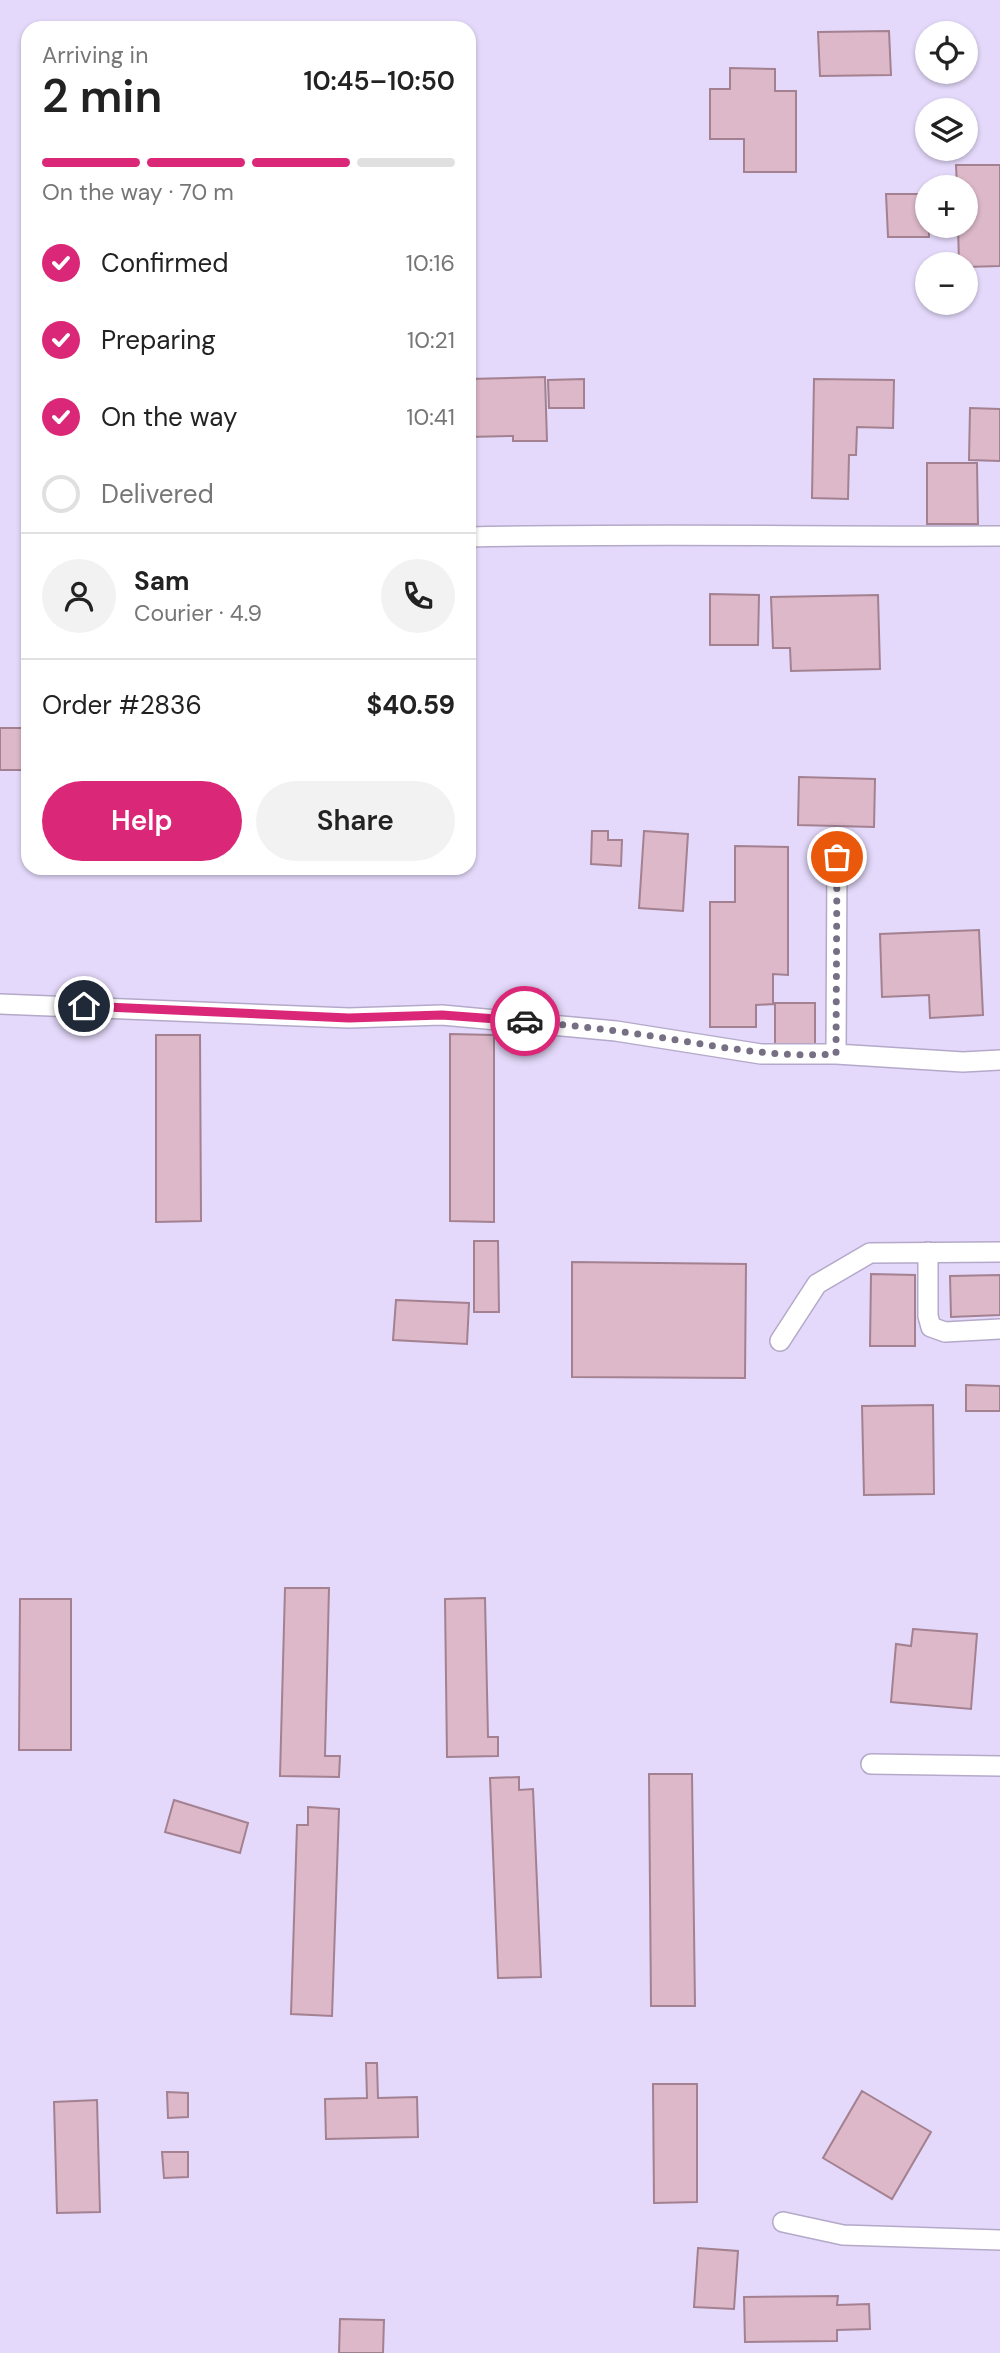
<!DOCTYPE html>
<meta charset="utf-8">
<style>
:root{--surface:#fff;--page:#f2f2f2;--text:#222;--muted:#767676;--line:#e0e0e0;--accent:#db2777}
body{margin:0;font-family:"DM Sans",sans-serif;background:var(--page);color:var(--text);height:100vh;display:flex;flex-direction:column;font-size:26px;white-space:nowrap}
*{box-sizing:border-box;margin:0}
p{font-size:23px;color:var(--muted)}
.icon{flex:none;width:38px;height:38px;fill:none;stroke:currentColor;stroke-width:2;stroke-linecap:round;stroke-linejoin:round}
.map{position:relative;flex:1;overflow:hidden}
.sheet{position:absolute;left:21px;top:21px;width:455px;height:854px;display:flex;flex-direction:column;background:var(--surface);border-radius:21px;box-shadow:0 2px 5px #0004}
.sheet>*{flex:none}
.tools{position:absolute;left:915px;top:21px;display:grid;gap:14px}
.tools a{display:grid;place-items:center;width:63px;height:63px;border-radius:50%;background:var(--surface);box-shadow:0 2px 5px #0004;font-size:35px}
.pin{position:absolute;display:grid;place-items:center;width:60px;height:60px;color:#fff;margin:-30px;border:4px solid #fff;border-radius:50%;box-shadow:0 2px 7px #0007}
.courier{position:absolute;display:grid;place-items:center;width:70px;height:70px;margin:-35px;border:5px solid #db2777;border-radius:50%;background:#fff;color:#222;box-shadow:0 2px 9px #0007}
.headline em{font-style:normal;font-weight:600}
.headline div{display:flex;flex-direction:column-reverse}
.headline{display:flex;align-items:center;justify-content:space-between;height:119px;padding:0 21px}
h1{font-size:46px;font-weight:600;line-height:52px}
.bar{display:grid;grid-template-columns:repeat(4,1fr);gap:10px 7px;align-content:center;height:84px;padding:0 21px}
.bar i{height:9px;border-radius:5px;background:var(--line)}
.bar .on{background:var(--accent)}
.bar p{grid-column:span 4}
.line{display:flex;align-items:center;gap:18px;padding:0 21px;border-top:2px solid var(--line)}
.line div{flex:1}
.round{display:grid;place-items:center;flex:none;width:74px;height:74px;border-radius:37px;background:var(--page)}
ol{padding:0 21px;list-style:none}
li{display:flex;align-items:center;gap:21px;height:77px}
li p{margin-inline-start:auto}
li .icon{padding:7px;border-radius:50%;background:var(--accent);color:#fff;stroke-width:4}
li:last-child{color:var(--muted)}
li i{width:38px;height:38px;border:4px solid var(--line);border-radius:50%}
.button{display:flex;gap:14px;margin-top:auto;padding:14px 21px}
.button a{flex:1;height:80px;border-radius:42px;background:var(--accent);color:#fff;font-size:28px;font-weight:600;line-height:80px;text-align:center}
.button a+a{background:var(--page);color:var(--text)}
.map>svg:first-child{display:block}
</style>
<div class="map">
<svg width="1000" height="2353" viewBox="0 0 1000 2353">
<rect width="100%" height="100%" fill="#e4d9fa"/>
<path fill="#dcb8c9" stroke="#a38191" stroke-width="2" d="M889,31L891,75L820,76L818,32Z
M730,68L775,69V91H796V172H744V139H710V89H730Z
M956,165H1000V266L966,267V264H959L958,226H966V187H957Z
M886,194H928L929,237H888Z
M545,377L547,441H513V436L469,437V379Z
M584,379V408H549L548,380Z
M814,379L894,380L893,428L857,427L856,455H849L848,499L812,498Z
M970,408L1000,409V461L969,460Z
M927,463H977L978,524H927Z
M710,594L759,595L758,645H710Z
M878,595L880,669L791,671L790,648H773L771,597Z
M0,728H28V770H0Z
M799,777L875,779L874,827L798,825Z
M592,831H608V840H622L621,866L591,864Z
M644,831L688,834L683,911L639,908Z
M735,846L788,847V975L773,974V1004L756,1005V1027H710V902H735Z
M979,930L983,1015L930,1018L929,995L882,997L880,934Z
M775,1003H815V1044L775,1045Z
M450,1034L494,1035V1222L450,1221Z
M156,1035H200L201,1221L156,1222Z
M474,1241H498L499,1312H474Z
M572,1262L746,1264L745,1378L572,1377Z
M871,1274L915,1275V1346H870Z
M1000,1275V1315L951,1317L950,1276Z
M396,1300L469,1303L467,1344L393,1340Z
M966,1385L1000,1386V1411H966Z
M933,1405L934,1494L864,1495L862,1406Z
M285,1588H329L325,1756H340L339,1777L280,1776Z
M485,1598L488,1737H498V1756L447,1757L445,1599Z
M20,1599H71V1750H19Z
M913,1629L977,1634L971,1709L891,1702L896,1644L911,1646Z
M649,1774H692L695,2006H651Z
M519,1777V1790L533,1789L541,1977L498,1978L490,1778Z
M174,1800L248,1823L240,1853L165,1832Z
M308,1807L339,1809L332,2016L291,2014L297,1825H308Z
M366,2063H377L378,2098L417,2097L418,2137L326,2139L325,2099L367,2098Z
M653,2084H697V2202L654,2203Z
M862,2091L931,2132L892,2199L823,2158Z
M167,2092L188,2093V2117L168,2118Z
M97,2100L100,2212L57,2213L54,2102Z
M162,2152H188V2177L164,2178Z
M698,2248L738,2251L734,2309L694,2307Z
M838,2296L837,2305L869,2304L870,2329L837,2330V2341L745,2342L744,2297Z
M340,2319L384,2320L383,2353H339Z"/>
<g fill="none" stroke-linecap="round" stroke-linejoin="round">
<g stroke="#b4a9c9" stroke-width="22">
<path id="lane" d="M469,537C646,533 823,537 1000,536
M0,1004L349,1018L442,1015L616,1031L761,1054H836L963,1062L1000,1060
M836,1054L837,857
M928,1252V1316L931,1327L945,1332L1000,1329
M780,1341L817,1284L870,1253L1000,1252
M871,1764L1000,1766
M783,2222L843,2235L1000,2240"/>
</g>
<use href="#lane" stroke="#fff" stroke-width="19"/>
</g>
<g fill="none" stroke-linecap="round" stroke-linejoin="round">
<path stroke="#777084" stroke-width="7" stroke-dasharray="0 12.6" d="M525,1021C556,1024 586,1027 616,1031C690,1040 761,1059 836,1054L837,857"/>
<path stroke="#db2777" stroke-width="9" d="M84,1006L349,1018L442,1015L525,1021"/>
</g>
</svg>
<div class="tools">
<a><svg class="icon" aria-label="locate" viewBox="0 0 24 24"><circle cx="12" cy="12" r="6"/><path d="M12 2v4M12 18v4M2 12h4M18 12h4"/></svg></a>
<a><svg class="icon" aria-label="layers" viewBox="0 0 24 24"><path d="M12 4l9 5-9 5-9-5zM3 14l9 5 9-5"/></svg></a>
<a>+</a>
<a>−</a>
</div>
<div class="pin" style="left:837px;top:857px;background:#ea580c"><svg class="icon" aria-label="bag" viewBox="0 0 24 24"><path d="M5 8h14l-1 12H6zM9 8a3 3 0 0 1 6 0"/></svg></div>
<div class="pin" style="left:84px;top:1006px;background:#1f2937"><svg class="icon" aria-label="home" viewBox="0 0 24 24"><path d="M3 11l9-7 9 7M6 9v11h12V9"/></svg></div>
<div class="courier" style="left:525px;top:1021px"><svg class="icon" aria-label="car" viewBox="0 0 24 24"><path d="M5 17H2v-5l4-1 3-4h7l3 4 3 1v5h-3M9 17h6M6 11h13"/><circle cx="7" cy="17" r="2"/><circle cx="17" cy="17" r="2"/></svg></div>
<section class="sheet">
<div class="headline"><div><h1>2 min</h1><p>Arriving in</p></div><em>10:45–10:50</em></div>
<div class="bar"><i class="on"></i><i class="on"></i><i class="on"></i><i></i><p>On the way · 70 m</p></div>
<ol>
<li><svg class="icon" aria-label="check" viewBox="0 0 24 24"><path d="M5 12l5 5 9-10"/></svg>Confirmed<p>10:16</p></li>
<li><svg class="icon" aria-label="check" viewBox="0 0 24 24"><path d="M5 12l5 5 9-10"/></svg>Preparing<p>10:21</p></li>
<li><svg class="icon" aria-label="check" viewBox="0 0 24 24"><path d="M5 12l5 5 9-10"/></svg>On the way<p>10:41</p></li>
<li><i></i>Delivered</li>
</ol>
<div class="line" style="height:126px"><a class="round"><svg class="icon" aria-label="person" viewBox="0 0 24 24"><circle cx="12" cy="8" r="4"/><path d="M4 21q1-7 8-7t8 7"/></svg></a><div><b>Sam</b><p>Courier · 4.9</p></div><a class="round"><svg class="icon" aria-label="phone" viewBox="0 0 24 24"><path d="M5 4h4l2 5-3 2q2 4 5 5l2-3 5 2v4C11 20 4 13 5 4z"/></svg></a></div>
<div class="line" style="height:91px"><div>Order #2836</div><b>$40.59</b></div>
<div class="button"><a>Help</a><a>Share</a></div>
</section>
</div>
